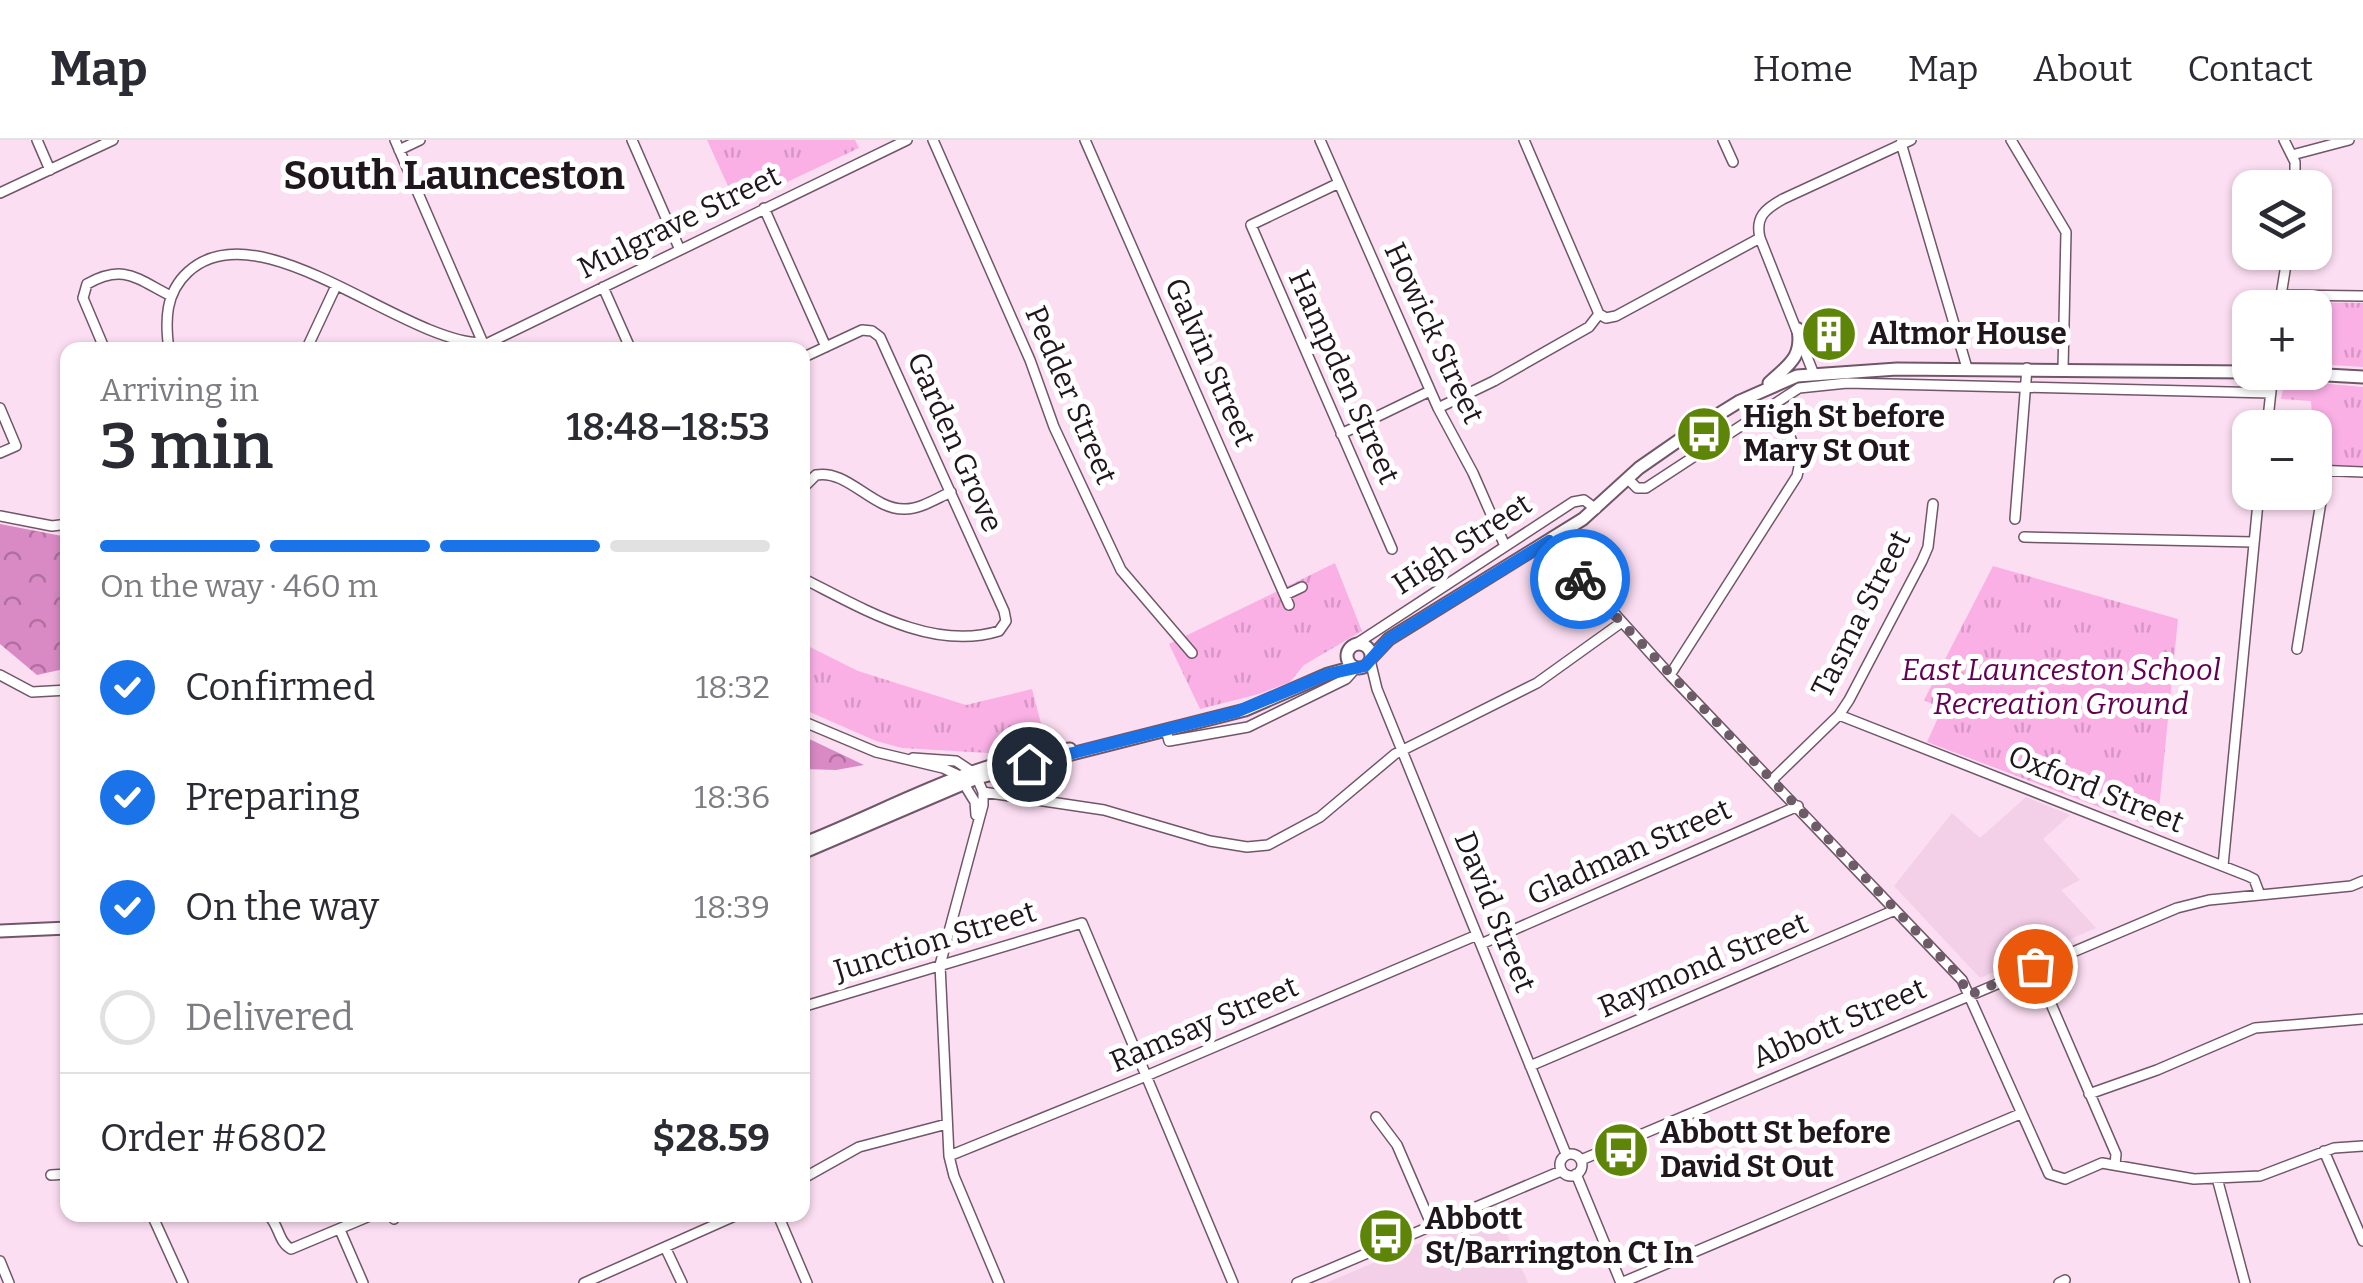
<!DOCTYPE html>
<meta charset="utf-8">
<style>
:root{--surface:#fff;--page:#f2f2f3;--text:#2b2b33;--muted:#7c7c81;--line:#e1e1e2;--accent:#1a73e8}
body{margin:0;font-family:Bitter,serif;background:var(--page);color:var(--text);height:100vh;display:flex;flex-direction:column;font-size:38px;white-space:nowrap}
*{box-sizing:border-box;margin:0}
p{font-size:32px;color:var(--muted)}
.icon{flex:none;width:55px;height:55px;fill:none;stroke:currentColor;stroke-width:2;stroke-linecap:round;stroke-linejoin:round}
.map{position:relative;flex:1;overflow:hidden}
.details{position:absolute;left:60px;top:202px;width:750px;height:880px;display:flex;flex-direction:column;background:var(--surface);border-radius:20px;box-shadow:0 2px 8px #0004}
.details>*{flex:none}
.fabs{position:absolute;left:2232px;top:30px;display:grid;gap:20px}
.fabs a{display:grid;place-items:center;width:100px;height:100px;border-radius:20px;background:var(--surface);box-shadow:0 2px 8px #0004;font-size:50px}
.pin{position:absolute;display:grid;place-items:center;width:85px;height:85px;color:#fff;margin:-42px;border:5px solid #fff;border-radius:50%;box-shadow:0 2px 10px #0007}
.courier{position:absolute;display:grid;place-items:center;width:100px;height:100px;margin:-50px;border:8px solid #1a73e8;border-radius:50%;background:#fff;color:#222;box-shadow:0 2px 12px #0007}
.head em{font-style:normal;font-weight:600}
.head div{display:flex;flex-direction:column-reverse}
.head{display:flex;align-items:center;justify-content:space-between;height:170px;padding:0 40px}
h1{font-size:65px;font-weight:600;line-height:75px}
.bar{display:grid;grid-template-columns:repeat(4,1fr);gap:15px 10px;align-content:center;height:120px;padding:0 40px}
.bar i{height:12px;border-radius:8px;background:var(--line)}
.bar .current{background:var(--accent)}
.bar p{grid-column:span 4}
.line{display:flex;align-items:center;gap:25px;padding:0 40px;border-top:2px solid var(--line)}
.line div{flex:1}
ol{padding:0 40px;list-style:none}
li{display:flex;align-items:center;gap:30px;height:110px}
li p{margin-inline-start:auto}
li .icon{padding:10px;border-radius:50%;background:var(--accent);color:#fff;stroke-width:4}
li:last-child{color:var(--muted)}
li i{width:55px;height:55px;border:5px solid var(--line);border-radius:50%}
header{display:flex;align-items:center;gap:60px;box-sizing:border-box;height:140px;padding:0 50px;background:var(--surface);border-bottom:2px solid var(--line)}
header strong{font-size:48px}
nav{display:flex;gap:55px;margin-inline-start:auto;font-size:35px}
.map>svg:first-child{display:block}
</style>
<header>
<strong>Map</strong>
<nav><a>Home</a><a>Map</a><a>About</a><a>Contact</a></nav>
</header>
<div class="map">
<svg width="2363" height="1143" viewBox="0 0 2363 1143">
<defs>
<pattern id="forest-crowns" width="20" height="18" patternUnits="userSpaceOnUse" patternTransform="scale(2.5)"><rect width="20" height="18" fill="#d98ac4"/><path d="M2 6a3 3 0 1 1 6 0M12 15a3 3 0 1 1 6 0" fill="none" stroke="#b0709f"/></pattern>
<pattern id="park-tufts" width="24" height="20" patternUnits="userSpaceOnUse" patternTransform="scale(2.5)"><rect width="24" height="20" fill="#fab0e5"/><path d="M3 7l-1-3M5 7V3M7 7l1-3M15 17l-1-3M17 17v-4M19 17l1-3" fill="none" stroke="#d697c4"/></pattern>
</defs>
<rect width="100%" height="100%" fill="#fcdef2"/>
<path fill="#f3cfe8" d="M2026,657L2070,675L2043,699L2080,740L2061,750L2096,788L1980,838L1894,746L1952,673L1980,698Z
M1497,1070L1528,1143H1326Z"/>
<path fill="url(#forest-crowns)" d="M0,384L67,397V469L60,492L67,519L64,529L37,535L0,504Z
M803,596L864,625L836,630L803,629Z"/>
<path fill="url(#park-tufts)" d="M707,0H855L859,8L737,66Z
M2293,162L2363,163V227L2315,224V168L2292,167Z
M2285,240L2363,247V326L2315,324L2311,261L2281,259Z
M1335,423L1362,491L1304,525L1290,542L1259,554L1200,569L1169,504Z
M1993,426L2178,479L2157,689L1927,602L1942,569L1924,560Z
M802,503L858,531L966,565L1032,549L1044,595L988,613L902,608L876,601L803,569Z"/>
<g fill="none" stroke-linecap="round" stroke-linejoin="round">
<g stroke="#705768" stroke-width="12">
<path id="minor" d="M37,0L50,30
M395,0L486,210
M632,0L680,110
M933,0L1030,220L1054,287L1121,430L1192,513
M1085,0L1289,465
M1320,0L1438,268L1473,333L1505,406
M1524,0L1599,174
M1723,0L1733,22
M2011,0L2066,92L2063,229
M2284,0L2295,22V48
M1901,3L1967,228
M399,10L420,0
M2292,15L2349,0
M1339,43L1251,85L1392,409
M0,53L113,0
M764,68L826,207
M603,147L631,210
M2281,155L2363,156
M2279,168L2288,112
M1599,174L1606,178L1616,176L1760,98
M105,210L83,158L87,144C124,123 137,139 171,156
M169,210C165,181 165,153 188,132C259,67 401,201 481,203
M306,210L336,146
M474,210L907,0
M802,218L862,190L872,191L880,197L1004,471L1006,481L999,491C932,512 860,467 802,438
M1813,232L1760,98C1755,77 1765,69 1783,59L1911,0
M0,268L16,306L0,313
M1438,268L1494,241L1589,187L1599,174
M2267,288L2273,232
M1341,294L1430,251
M2315,330L2363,332
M1628,339L1637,348H1646L1799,248L1847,243L2271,253
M802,349L816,335C848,329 872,370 905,369C921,369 937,358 951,352
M0,376L52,386L68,384
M2015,379L2027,228
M2024,397L2253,402
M1549,401L1670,535L1962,840L2049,1034L2065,1039L2102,1023L2194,1039L2260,1036L2334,1008L2363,1006
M1285,455L1302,447
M1356,504L1573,362L1584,360L1596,369
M2297,509L2326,331
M1370,520L1377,549L1566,1014
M0,535L32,552L68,550
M1670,535L1797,336L1800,322L1777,264
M1839,575L2248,736L2254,739L2260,755
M802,581L876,612L943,628L958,635
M1166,590L1169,601L1248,587L1346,539L1356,528
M913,618L956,621L971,631
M977,638L983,652V665L940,825L949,1016L954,1036L999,1143
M1772,640L1839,575L1849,560L1922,421L1928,407L1933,364
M964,644L975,662L976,675
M983,652L1104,670L1210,701L1247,707L1268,705L1320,677L1395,614L1537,543L1622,482
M2223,726L2259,352
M1481,804L1798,666
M2035,827L2116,1014L2115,1025
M802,867L1082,783L1233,1143
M1530,926L1895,770
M2089,954L2157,930L2255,888L2363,879
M1376,977L1397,1005L1432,1086
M2324,1011L2363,1101
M1560 1025a11 11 0 1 1 22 0a11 11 0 1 1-22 0Z
M949,1016L1146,936L1477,795
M1581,1020L2177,768L2209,760L2351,746L2363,741
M1576,1034L1621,1143
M51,1035L68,1034
M2217,1038L2245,1143
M802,1039L859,1007L947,984
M152,1075L183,1143
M268,1075C279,1084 278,1102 291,1109L372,1075
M391,1075L394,1079
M778,1075L807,1143
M340,1090L363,1143
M665,1107L682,1143
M0,1121L9,1143
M584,1143L737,1075
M1297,1143L1561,1031
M1621,1143L2020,974
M2059,1143L2065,1140"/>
</g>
<g stroke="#705768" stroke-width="15">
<path id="major" d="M2273,232L2363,237
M1769,243C1788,225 1803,218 1798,189
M1347 516a12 12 0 1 1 24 0a12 12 0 1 1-24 0Z
M1371,518L1389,499L1583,379L1639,328L1698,287L1740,261L1797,236L1897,229L2250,232
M802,704C892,669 973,619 1070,609
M802,713L977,638L1245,570L1328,534L1354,527
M0,791L68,788"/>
</g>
<use href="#minor" stroke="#fff" stroke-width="9"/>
<use href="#major" stroke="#fff" stroke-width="11"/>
</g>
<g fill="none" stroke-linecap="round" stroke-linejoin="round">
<path stroke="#6d5c68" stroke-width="10" stroke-dasharray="0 18" d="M1580,439L1956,833L1970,855L2035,826"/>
<path stroke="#1a73e8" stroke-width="12" d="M1029,624L1236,572L1328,534L1365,526L1389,499L1549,401L1580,439"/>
</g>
<defs>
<g id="building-disc" transform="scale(2.875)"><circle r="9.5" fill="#5e8508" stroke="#fff"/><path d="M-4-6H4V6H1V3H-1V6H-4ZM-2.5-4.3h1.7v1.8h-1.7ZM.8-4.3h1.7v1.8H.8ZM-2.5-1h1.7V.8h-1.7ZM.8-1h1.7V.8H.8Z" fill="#fff"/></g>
<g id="bus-disc" transform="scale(2.875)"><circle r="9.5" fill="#5e8508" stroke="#fff"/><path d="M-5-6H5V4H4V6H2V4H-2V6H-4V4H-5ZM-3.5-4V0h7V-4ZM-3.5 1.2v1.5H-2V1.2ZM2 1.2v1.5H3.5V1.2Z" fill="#fff"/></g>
</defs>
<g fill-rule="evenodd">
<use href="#building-disc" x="1829" y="194"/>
<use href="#bus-disc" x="1704" y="294"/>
<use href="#bus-disc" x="1621" y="1010"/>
<use href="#bus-disc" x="1386" y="1096"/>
</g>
<g text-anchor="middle" stroke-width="10" stroke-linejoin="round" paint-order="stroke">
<g font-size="30" fill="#20161d" stroke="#fff">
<text transform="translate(679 82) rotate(-26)" y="10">Mulgrave Street</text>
<text transform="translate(1434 193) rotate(65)" y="10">Howick Street</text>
<text transform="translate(1210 222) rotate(66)" y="10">Galvin Street</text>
<text transform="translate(1344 237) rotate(66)" y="10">Hampden Street</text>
<text transform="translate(1071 255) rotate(67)" y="10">Pedder Street</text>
<text transform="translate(955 302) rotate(66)" y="10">Garden Grove</text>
<text transform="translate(1462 404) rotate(-33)" y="10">High Street</text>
<text transform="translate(1861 474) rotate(-63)" y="10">Tasma Street</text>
<text transform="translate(2096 649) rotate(22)" y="10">Oxford Street</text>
<text transform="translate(1629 712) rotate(-24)" y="10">Gladman Street</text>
<text transform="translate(1495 772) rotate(68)" y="10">David Street</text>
<text transform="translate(935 801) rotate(-17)" y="10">Junction Street</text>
<text transform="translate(1703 825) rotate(-23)" y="10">Raymond Street</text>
<text transform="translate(1839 883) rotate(-23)" y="10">Abbott Street</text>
<text transform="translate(1204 884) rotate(-23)" y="10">Ramsay Street</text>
</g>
<g font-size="30" font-weight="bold" fill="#20161d" stroke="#fff" text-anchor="start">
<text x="1868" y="204">Altmor House</text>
<text x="1743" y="287">High St before<tspan x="1743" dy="34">Mary St Out</tspan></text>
<text x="1660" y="1003">Abbott St before<tspan x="1660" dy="34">David St Out</tspan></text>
<text x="1425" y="1089">Abbott<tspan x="1425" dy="34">St/Barrington Ct In</tspan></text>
</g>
<g font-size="30" font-style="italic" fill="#630053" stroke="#fff">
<text x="2061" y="540">East Launceston School<tspan x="2061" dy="34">Recreation Ground</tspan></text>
</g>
<g font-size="40" font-weight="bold" fill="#20161d" stroke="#fff">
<text x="454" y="49">South Launceston</text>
</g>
</g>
</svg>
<div class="fabs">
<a><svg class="icon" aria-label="layers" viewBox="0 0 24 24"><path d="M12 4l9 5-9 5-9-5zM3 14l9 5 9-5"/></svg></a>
<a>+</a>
<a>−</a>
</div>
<div class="pin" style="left:2035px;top:826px;background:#ea580c"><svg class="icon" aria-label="bag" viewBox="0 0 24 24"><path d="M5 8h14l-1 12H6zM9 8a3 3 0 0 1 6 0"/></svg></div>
<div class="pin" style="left:1029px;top:624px;background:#1f2937"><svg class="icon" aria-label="home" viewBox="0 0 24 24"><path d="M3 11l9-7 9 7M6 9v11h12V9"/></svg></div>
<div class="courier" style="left:1580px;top:439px"><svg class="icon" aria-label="bike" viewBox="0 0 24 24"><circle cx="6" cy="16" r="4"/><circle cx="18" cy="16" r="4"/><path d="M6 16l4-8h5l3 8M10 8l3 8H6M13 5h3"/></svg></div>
<section class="details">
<div class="head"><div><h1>3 min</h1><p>Arriving in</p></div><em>18:48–18:53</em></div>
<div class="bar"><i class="current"></i><i class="current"></i><i class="current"></i><i></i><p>On the way · 460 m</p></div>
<ol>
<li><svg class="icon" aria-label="check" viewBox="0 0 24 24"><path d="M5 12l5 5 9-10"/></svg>Confirmed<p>18:32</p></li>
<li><svg class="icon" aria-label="check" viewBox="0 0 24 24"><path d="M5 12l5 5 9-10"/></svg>Preparing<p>18:36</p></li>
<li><svg class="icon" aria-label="check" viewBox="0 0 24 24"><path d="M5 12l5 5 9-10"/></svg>On the way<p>18:39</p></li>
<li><i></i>Delivered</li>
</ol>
<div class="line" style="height:130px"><div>Order #6802</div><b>$28.59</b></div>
</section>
</div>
